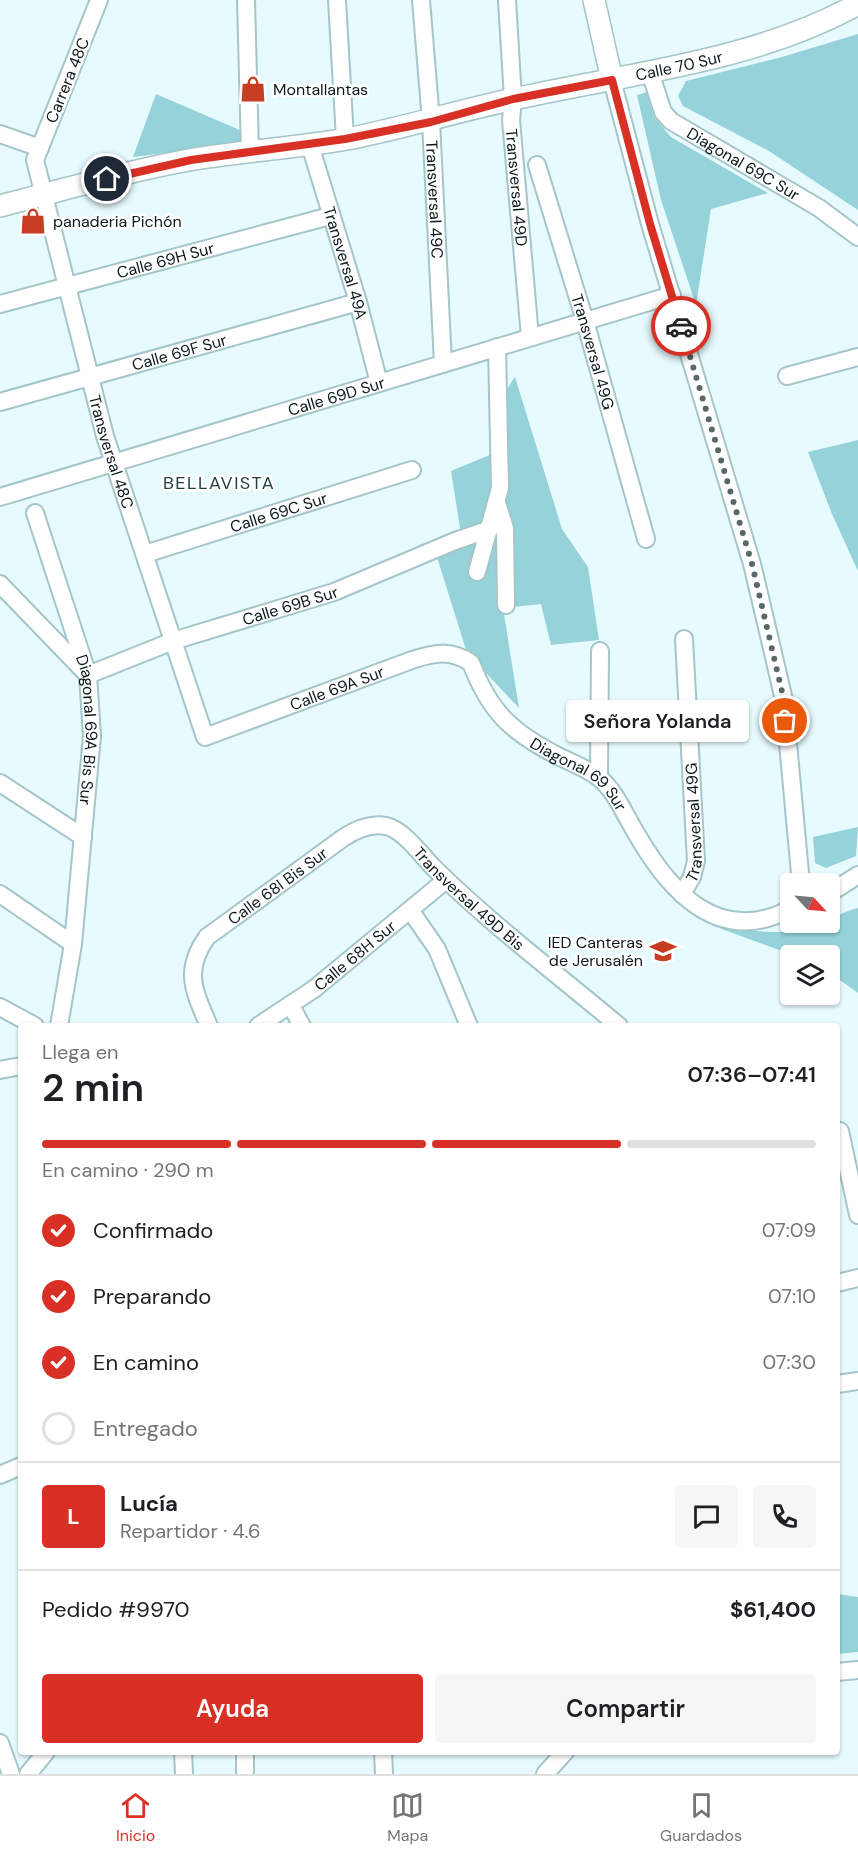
<!DOCTYPE html>
<html lang="es">
<meta charset="utf-8">
<style>
:root{--surface:#fff;--page:#f6f6f6;--text:#202124;--muted:#757577;--line:#e0e0e0;--accent:#d93025}
body{margin:0;font-family:"DM Sans",sans-serif;background:var(--page);color:var(--text);height:100vh;display:flex;flex-direction:column;font-size:22px;white-space:nowrap}
*{box-sizing:border-box;margin:0}
p{font-size:20px;color:var(--muted)}
.icon{flex:none;width:33px;height:33px;fill:none;stroke:currentColor;stroke-width:2;stroke-linecap:round;stroke-linejoin:round}
.map{position:relative;flex:1;overflow:hidden}
.details{position:absolute;left:18px;top:1023px;width:822px;height:732px;display:flex;flex-direction:column;background:var(--surface);border-radius:6px;box-shadow:0 2px 4px #0004}
.details>*{flex:none}
.needle{width:39px;rotate:116deg}
.controls{position:absolute;left:780px;top:873px;display:grid;gap:12px}
.controls a{display:grid;place-items:center;width:60px;height:60px;border-radius:6px;background:var(--surface);box-shadow:0 2px 4px #0004;font-size:30px}
.pin{position:absolute;display:grid;place-items:center;width:51px;height:51px;color:#fff;margin:-26px;border:3px solid #fff;border-radius:50%;box-shadow:0 2px 6px #0007}
.courier{position:absolute;display:grid;place-items:center;width:60px;height:60px;margin:-30px;border:4px solid #d93025;border-radius:50%;background:#fff;color:#222;box-shadow:0 2px 8px #0007}
.bubble{position:absolute;height:42px;border-radius:6px;background:var(--surface);box-shadow:0 2px 4px #0004;font-size:20px;font-weight:600;line-height:42px;text-align:center}
.overview em{font-style:normal;font-weight:600}
.overview div{display:flex;flex-direction:column-reverse}
.overview{display:flex;align-items:center;justify-content:space-between;height:102px;padding:0 24px}
h1{font-size:39px;font-weight:600;line-height:45px}
.bar{display:grid;grid-template-columns:repeat(4,1fr);gap:9px 6px;align-content:center;height:72px;padding:0 24px}
.bar i{height:8px;border-radius:4px;background:var(--line)}
.bar .on{background:var(--accent)}
.bar p{grid-column:span 4}
.line{display:flex;align-items:center;gap:15px;padding:0 24px;border-top:2px solid var(--line)}
.line div{flex:1}
.round{display:grid;place-items:center;flex:none;width:63px;height:63px;border-radius:6px;background:var(--page)}
ol{padding:0 24px;list-style:none}
li{display:flex;align-items:center;gap:18px;height:66px}
li p{margin-inline-start:auto}
li .icon{padding:6px;border-radius:50%;background:var(--accent);color:#fff;stroke-width:4}
li:last-child{color:var(--muted)}
li i{width:33px;height:33px;border:3px solid var(--line);border-radius:50%}
.cta{display:flex;gap:12px;margin-top:auto;padding:12px 24px}
.cta a{flex:1;height:69px;border-radius:6px;background:var(--accent);color:#fff;font-size:24px;font-weight:600;line-height:69px;text-align:center}
.cta a+a{background:var(--page);color:var(--text)}
.menu{display:flex;justify-content:space-around;align-items:center;height:84px;border-top:2px solid var(--line);background:var(--surface);font-size:16px;color:var(--muted)}
.menu a{display:grid;justify-items:center;gap:3px}
.menu .on{color:var(--accent)}
.map>svg:first-child{display:block}
</style>
<div class="map">
<svg width="858" height="1774" viewBox="0 0 858 1774">
<rect width="100%" height="100%" fill="#e7fbfe"/>
<path fill="#96d2da" d="M858,34V210L769,151L683,106L678,96L686,81L782,57Z
M647,92L654,117L671,137L768,193L711,209L696,305L661,200L637,95Z
M156,94L242,131L243,143L133,157Z
M515,377L562,529L588,567L599,640L551,645L541,604L503,608L519,708L467,653L437,557L463,547L451,471L492,454C496,426 498,399 515,377Z
M858,440V571L832,514L808,452Z
M858,827L856,856L826,868L815,863L813,837Z
M858,908V993L830,973V956L793,955L719,928C747,929 780,936 808,929C827,925 838,912 858,908Z
M837,1594L858,1597V1652L837,1654Z"/>
<g fill="none" stroke-linecap="round" stroke-linejoin="round">
<g stroke="#a4c5c9" stroke-width="20">
<g id="minor">
<path id="s1" d="M99,0L35,160L105,436L205,737L412,660C434,653 450,649 471,663C490,712 511,732 558,756C570,762 586,768 598,777C615,790 625,815 636,833C669,891 718,947 790,909"/>
<path d="M246,0L250,152"/>
<path d="M337,0L345,139"/>
<path id="s2" d="M421,0L431,121L443,364"/>
<path id="s3" d="M507,0L513,99L511,120L530,337"/>
<path id="s4" d="M650,72L663,112L671,121L819,208L858,237"/>
<path d="M612,80L650,224L752,564L770,640L784,700L801,884"/>
<path d="M0,134L40,148"/>
<path id="s5" d="M310,145L358,302L379,383"/>
<path id="s6" d="M537,165L585,321L646,539"/>
<path id="s7" d="M0,304L330,216"/>
<path d="M787,376L858,357"/>
<path id="s8" d="M0,402L358,302"/>
<path id="s9" d="M0,497L672,295"/>
<path d="M497,503L505,528L506,605"/>
<path id="s10" d="M35,513L88,675L92,736L73,944L59,1026"/>
<path id="s11" d="M145,554L412,470"/>
<path d="M477,572L500,488L497,347"/>
<path d="M0,584L85,672"/>
<path id="s12" d="M88,675L173,641L334,592L455,541L490,529"/>
<path d="M599,777L600,651"/>
<path d="M0,783L83,837"/>
<path d="M830,893L858,875"/>
<path d="M0,894L73,944"/>
<path id="s13" d="M682,894L692,877L696,861L684,639"/>
<path d="M410,910L437,949L469,1026"/>
<path d="M291,1006L302,1026"/>
<path d="M0,1007L35,1026"/>
<path id="s14" d="M209,1026C194,991 183,971 207,937L343,838C355,830 370,823 386,826C404,830 421,855 434,868C492,925 557,974 619,1026"/>
<path id="s15" d="M258,1026L314,989L446,880"/>
<path d="M0,1070L21,1066"/>
<path d="M837,1132L840,1131L858,1215"/>
<path d="M837,1283L858,1278"/>
<path d="M837,1384L858,1381"/>
<path d="M0,1475L21,1466"/>
<path d="M837,1672L858,1670"/>
<path d="M0,1743L11,1774"/>
<path d="M183,1752L184,1774"/>
<path d="M245,1752V1771"/>
<path d="M383,1752L384,1774"/>
<path d="M28,1774L46,1752"/>
<path d="M545,1774L565,1752"/>
</g>
</g>
<g stroke="#a4c5c9" stroke-width="24">
<g id="tertiary">
<path d="M594,0L612,80"/>
<path id="s16" d="M0,206C63,190 126,171 189,160C242,151 295,148 347,139C403,128 458,111 514,99C630,73 753,62 858,4"/>
</g>
</g>
<use href="#minor" stroke="#fff" stroke-width="16"/>
<use href="#tertiary" stroke="#fff" stroke-width="21"/>
</g>
<g fill="none" stroke-linecap="round" stroke-linejoin="round">
<path stroke="#586769" stroke-width="6" stroke-dasharray="0 10.8" d="M681,326L752,564L784,700L785,721"/>
<path stroke="#d93025" stroke-width="8" d="M107,179L191,160L345,139L431,122L513,99L612,80L650,224L681,326"/>
</g>
<defs>
<g id="shop-bare" transform="scale(2.07)"><path d="M-5-2.5h2.3a2.7 3.5 0 0 1 5.4 0H5L5.5 6h-11ZM-1.5-2.5h3a1.5 2.3 0 0 0-3 0Z" fill="#c73d22" stroke="#fff" stroke-width="2.5" paint-order="stroke"/></g>
<g id="school-bare" transform="scale(2.07)"><path d="M0-5L7-2L0 1L-7-2ZM-4 1L0 2.5L4 1V4Q0 6-4 4Z" fill="#c73d22" stroke="#fff" stroke-width="2.5" paint-order="stroke"/></g>
</defs>
<g fill-rule="evenodd">
<use href="#shop-bare" x="253" y="89"/>
<use href="#shop-bare" x="33" y="221"/>
<use href="#school-bare" x="663" y="951"/>
</g>
<g text-anchor="middle" stroke-width="5" stroke-linejoin="round" paint-order="stroke">
<g font-size="16" fill="#0b1819" stroke="#fff">
<text dy="6" stroke="none"><textPath href="#s16" startOffset="694">Calle 70 Sur</textPath></text>
<text transform="translate(67 80) rotate(-68)" y="6">Carrera 48C</text>
<text dy="6" stroke="none"><textPath href="#s4" startOffset="138">Diagonal 69C Sur</textPath></text>
<text dy="6" stroke="none"><textPath href="#s3" startOffset="188">Transversal 49D</textPath></text>
<text dy="6" stroke="none"><textPath href="#s2" startOffset="200">Transversal 49C</textPath></text>
<text dy="6" stroke="none"><textPath href="#s7" startOffset="171">Calle 69H Sur</textPath></text>
<text dy="6" stroke="none"><textPath href="#s5" startOffset="123">Transversal 49A</textPath></text>
<text dy="6" stroke="none"><textPath href="#s8" startOffset="186">Calle 69F Sur</textPath></text>
<text dy="6" stroke="none"><textPath href="#s6" startOffset="195">Transversal 49G</textPath></text>
<text dy="6" stroke="none"><textPath href="#s9" startOffset="351">Calle 69D Sur</textPath></text>
<text dy="6" stroke="none"><textPath href="#s1" startOffset="474">Transversal 48C</textPath></text>
<text dy="6" stroke="none"><textPath href="#s11" startOffset="140">Calle 69C Sur</textPath></text>
<text dy="6" stroke="none"><textPath href="#s12" startOffset="214">Calle 69B Sur</textPath></text>
<text dy="6" stroke="none"><textPath href="#s1" startOffset="915">Calle 69A Sur</textPath></text>
<text dy="6" stroke="none"><textPath href="#s10" startOffset="225">Diagonal 69A Bis Sur</textPath></text>
<text dy="6" stroke="none"><textPath href="#s1" startOffset="1216">Diagonal 69 Sur</textPath></text>
<text dy="6" stroke="none"><textPath href="#s13" startOffset="75">Transversal 49G</textPath></text>
<text dy="6" stroke="none"><textPath href="#s14" startOffset="182">Calle 68I Bis Sur</textPath></text>
<text dy="6" stroke="none"><textPath href="#s14" startOffset="420">Transversal 49D Bis</textPath></text>
<text dy="6" stroke="none"><textPath href="#s15" startOffset="120">Calle 68H Sur</textPath></text>
</g>
<g font-size="16" fill="#0b1819" stroke="#fff" text-anchor="start">
<text x="273" y="95">Montallantas</text>
<text x="53" y="227">panaderia Pichón</text>
<text x="643" y="948" text-anchor="end">IED Canteras<tspan x="643" dy="18">de Jerusalén</tspan></text>
</g>
<g font-size="18" letter-spacing="1.5" fill="#224043" stroke="#fff">
<text x="219" y="489">BELLAVISTA</text>
</g>
</g>
</svg>
<div class="controls">
<a><svg class="needle" viewBox="-14 -14 28 28"><path d="M0-13l5 13h-10z" fill="#e53935"/><path d="M0 13l5-13h-10z" fill="#757577"/></svg></a>
<a><svg class="icon" aria-label="layers" viewBox="0 0 24 24"><path d="M12 4l9 5-9 5-9-5zM3 14l9 5 9-5"/></svg></a>
</div>
<div class="pin" style="left:785px;top:721px;background:#ea580c"><svg class="icon" aria-label="bag" viewBox="0 0 24 24"><path d="M5 8h14l-1 12H6zM9 8a3 3 0 0 1 6 0"/></svg></div>
<div class="pin" style="left:107px;top:179px;background:#1f2937"><svg class="icon" aria-label="home" viewBox="0 0 24 24"><path d="M3 11l9-7 9 7M6 9v11h12V9"/></svg></div>
<div class="courier" style="left:681px;top:326px"><svg class="icon" aria-label="car" viewBox="0 0 24 24"><path d="M5 17H2v-5l4-1 3-4h7l3 4 3 1v5h-3M9 17h6M6 11h13"/><circle cx="7" cy="17" r="2"/><circle cx="17" cy="17" r="2"/></svg></div>
<div class="bubble" style="left:566px;top:700px;width:183px">Señora Yolanda</div>
<section class="details">
<div class="overview"><div><h1>2 min</h1><p>Llega en</p></div><em>07:36–07:41</em></div>
<div class="bar"><i class="on"></i><i class="on"></i><i class="on"></i><i></i><p>En camino · 290 m</p></div>
<ol>
<li><svg class="icon" aria-label="check" viewBox="0 0 24 24"><path d="M5 12l5 5 9-10"/></svg>Confirmado<p>07:09</p></li>
<li><svg class="icon" aria-label="check" viewBox="0 0 24 24"><path d="M5 12l5 5 9-10"/></svg>Preparando<p>07:10</p></li>
<li><svg class="icon" aria-label="check" viewBox="0 0 24 24"><path d="M5 12l5 5 9-10"/></svg>En camino<p>07:30</p></li>
<li><i></i>Entregado</li>
</ol>
<div class="line" style="height:108px"><b class="round" style="background:var(--accent);color:#fff">L</b><div><b>Lucía</b><p>Repartidor · 4.6</p></div><a class="round"><svg class="icon" aria-label="chat" viewBox="0 0 24 24"><path d="M4 5h16v11H9l-5 4z"/></svg></a><a class="round"><svg class="icon" aria-label="phone" viewBox="0 0 24 24"><path d="M5 4h4l2 5-3 2q2 4 5 5l2-3 5 2v4C11 20 4 13 5 4z"/></svg></a></div>
<div class="line" style="height:78px"><div>Pedido #9970</div><b>$61,400</b></div>
<div class="cta"><a>Ayuda</a><a>Compartir</a></div>
</section>
</div>
<nav class="menu">
<a class="on"><svg class="icon" aria-label="home" viewBox="0 0 24 24"><path d="M3 11l9-7 9 7M6 9v11h12V9"/></svg>Inicio</a>
<a><svg class="icon" aria-label="map" viewBox="0 0 24 24"><path d="M3 6l6-2 6 2 6-2v14l-6 2-6-2-6 2zM9 4v14M15 6v14"/></svg>Mapa</a>
<a><svg class="icon" aria-label="saved" viewBox="0 0 24 24"><path d="M7 4h10v16l-5-4-5 4z"/></svg>Guardados</a>
</nav>
